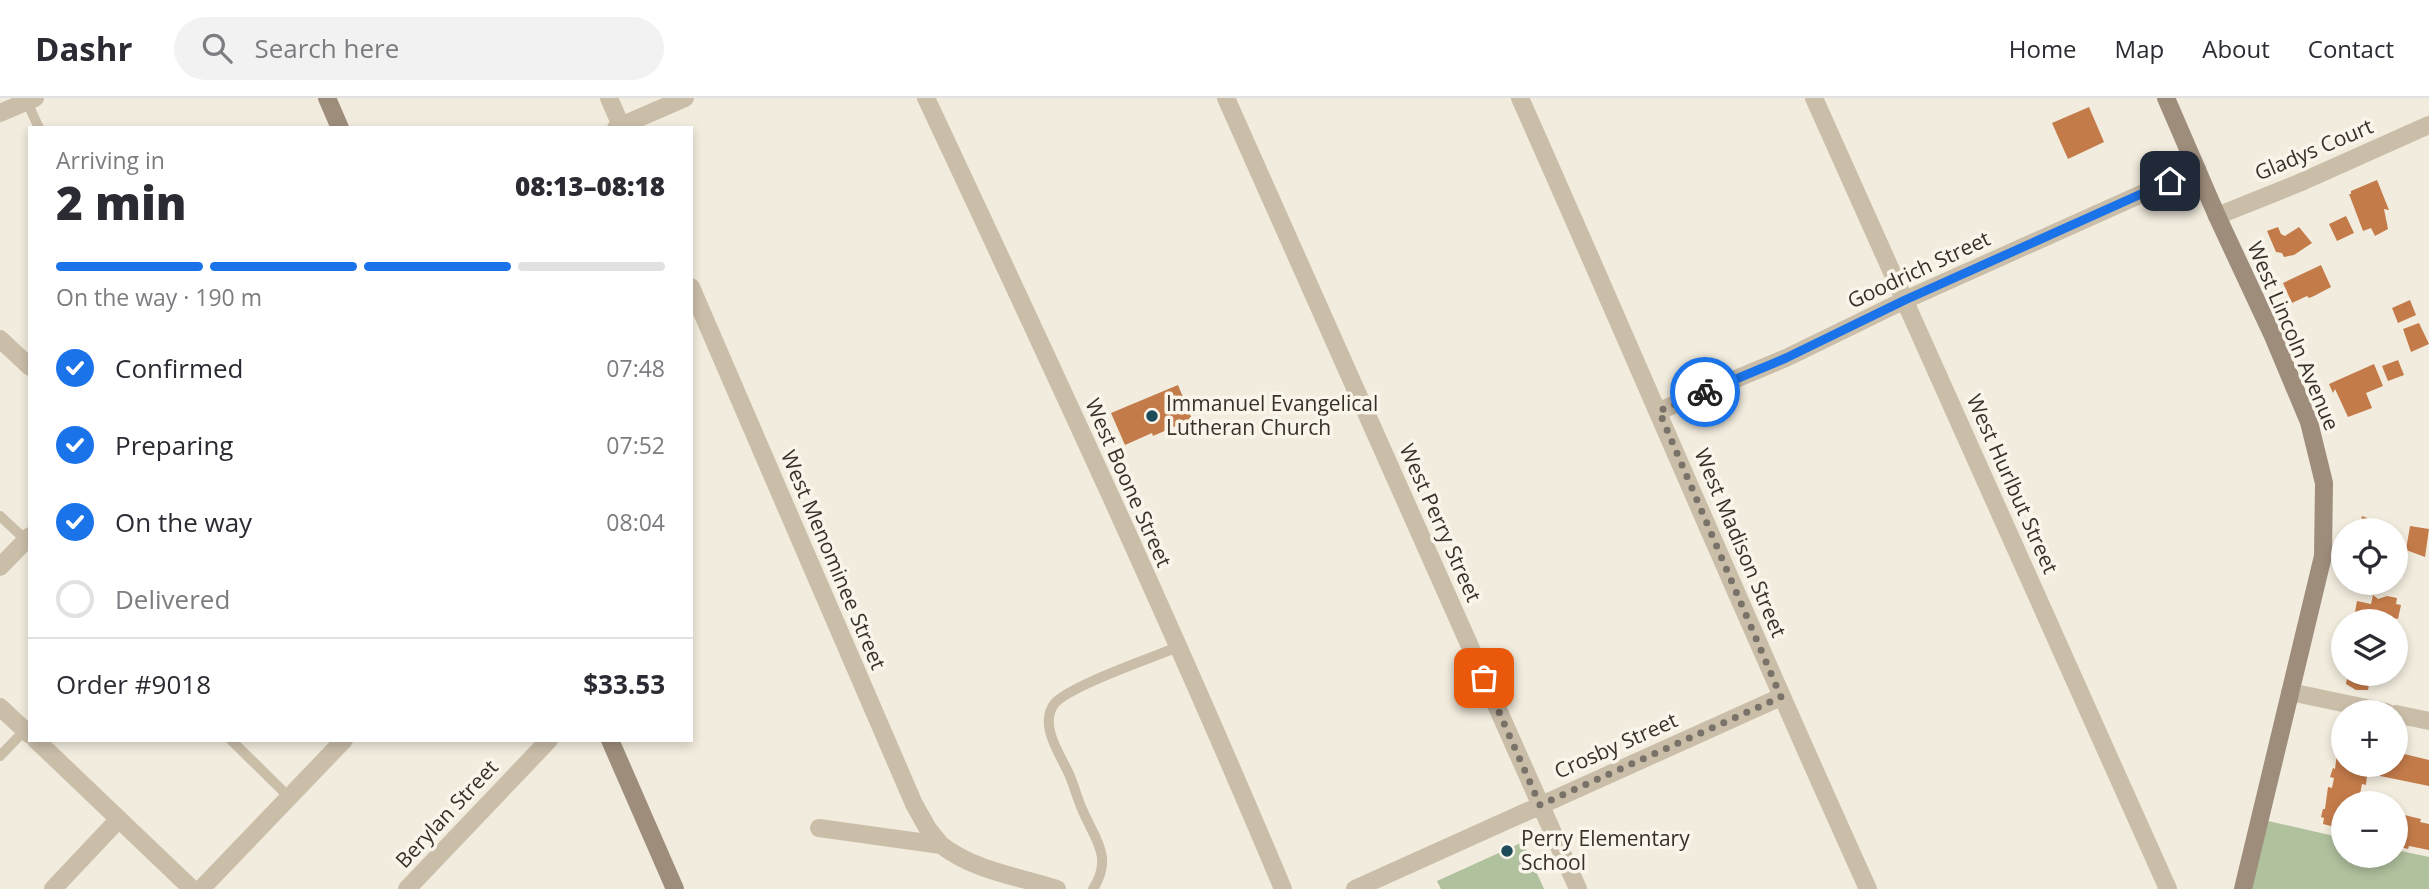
<!DOCTYPE html>
<meta charset="utf-8">
<style>
:root{--surface:#fff;--page:#f2f2f3;--text:#2b2b33;--muted:#7c7c81;--line:#e1e1e2;--accent:#1a73e8}
body{margin:0;font-family:"Open Sans",sans-serif;background:var(--page);color:var(--text);height:100vh;display:flex;flex-direction:column;font-size:26px;white-space:nowrap}
*{box-sizing:border-box;margin:0}
p{font-size:23px;color:var(--muted)}
.icon{flex:none;width:38px;height:38px;fill:none;stroke:currentColor;stroke-width:2;stroke-linecap:round;stroke-linejoin:round}
.map{position:relative;flex:1;overflow:hidden}
.panel{position:absolute;left:28px;top:28px;width:665px;height:616px;display:flex;flex-direction:column;background:var(--surface);border-radius:0px;box-shadow:0 4px 10px #0003}
.panel>*{flex:none}
.fabs{position:absolute;left:2331px;top:420px;display:grid;gap:14px}
.fabs a{display:grid;place-items:center;width:77px;height:77px;border-radius:50%;background:var(--surface);box-shadow:0 4px 10px #0003;font-size:35px}
.pin{position:absolute;display:grid;place-items:center;width:60px;height:60px;color:#fff;margin:-30px;border-radius:14px;box-shadow:0 4px 10px #0006}
.courier{position:absolute;display:grid;place-items:center;width:70px;height:70px;margin:-35px;border:5px solid #1a73e8;border-radius:50%;background:#fff;color:#222;box-shadow:0 2px 9px #0007}
.overview em{font-style:normal;font-weight:800}
.overview div{display:flex;flex-direction:column-reverse}
.overview{display:flex;align-items:center;justify-content:space-between;height:119px;padding:0 28px}
h1{font-size:46px;font-weight:800;line-height:52px}
.bar{display:grid;grid-template-columns:repeat(4,1fr);gap:10px 7px;align-content:center;height:84px;padding:0 28px}
.bar i{height:9px;border-radius:5px;background:var(--line)}
.bar .on{background:var(--accent)}
.bar p{grid-column:span 4}
.line{display:flex;align-items:center;gap:18px;padding:0 28px;border-top:2px solid var(--line)}
.line div{flex:1}
ol{padding:0 28px;list-style:none}
li{display:flex;align-items:center;gap:21px;height:77px}
li p{margin-inline-start:auto}
li .icon{padding:7px;border-radius:50%;background:var(--accent);color:#fff;stroke-width:4}
li:last-child{color:var(--muted)}
li i{width:38px;height:38px;border:4px solid var(--line);border-radius:50%}
header{display:flex;align-items:center;gap:42px;box-sizing:border-box;height:98px;padding:0 35px;background:var(--surface);border-bottom:2px solid var(--line)}
header strong{font-size:33px}
nav{display:flex;gap:38px;margin-inline-start:auto;font-size:24px}
.search{width:490px;height:63px;background:var(--page);display:flex;align-items:center;gap:18px;box-sizing:border-box;padding:0 24px;border-radius:38px;color:var(--muted);font-size:26px}
.map>svg:first-child{display:block}
</style>
<header>
<strong>Dashr</strong>
<div class="search"><svg class="icon" aria-label="search" viewBox="0 0 24 24"><circle cx="10" cy="10" r="6"/><path d="M15 15l6 6"/></svg>Search here</div>
<nav><a>Home</a><a>Map</a><a>About</a><a>Contact</a></nav>
</header>
<div class="map">
<svg width="2429" height="791" viewBox="0 0 2429 791">
<rect width="100%" height="100%" fill="#f2ecde"/>
<path fill="#b0c19e" d="M2259,721L2343,740V758H2396V752L2429,759V791H2243Z
M1523,744L1544,791H1441L1437,783Z"/>
<path fill="#c47b4a" d="M2089,9L2104,44L2068,61L2052,25Z
M2377,82L2389,112L2384,111L2388,131L2375,138L2371,130L2363,133L2349,96H2351V93Z
M2346,118L2354,135L2337,143L2329,126Z
M2278,129L2281,136L2285,138L2299,129L2312,145L2294,157L2284,159L2282,155L2276,154L2267,133Z
M2321,167L2331,189L2314,198L2309,200L2307,198L2292,205L2283,185Z
M2410,202L2416,217L2398,225L2392,210Z
M2419,225L2429,246L2411,254L2403,231Z
M2398,262L2404,277L2388,283L2382,268Z
M2374,266L2383,288L2366,295L2372,310L2348,319L2335,291L2333,295L2329,286Z
M1178,287L1192,321L1153,338L1152,335L1125,347L1111,315Z
M2362,418L2375,423L2374,427L2391,430V432H2359Z
M2410,428L2429,431L2425,459L2406,452Z
M2373,497L2378,501L2387,498L2397,500L2396,506L2401,507L2398,521L2394,520L2393,523L2382,520L2380,523H2369L2364,520L2365,516L2355,514L2357,503L2371,506Z
M2348,576H2371L2368,592H2356L2346,586Z
M2342,644L2343,667H2368L2366,687L2362,686L2360,696L2363,697L2362,705H2343V731L2323,726L2324,720L2321,719L2323,711H2325L2328,689L2332,690L2334,680L2330,679L2333,670L2335,671L2338,648L2341,649Z
M2396,654L2429,662V688L2380,678L2383,667H2396Z
M2400,716L2421,721L2420,724L2429,726V752L2409,748L2408,751L2397,748L2396,718L2399,719Z"/>
<g fill="none" stroke-linecap="round" stroke-linejoin="round">
<path stroke="#cabea9" stroke-width="10" d="M27,4L39,30
M0,418L29,445
M231,642L289,699
M0,658L25,632
M1093,791C1114,759 1094,740 1082,711C1077,700 1074,687 1069,676C1060,656 1038,626 1055,605C1070,588 1153,559 1178,549"/>
<path stroke="#cabea9" stroke-width="18" d="M609,0L622,30
M926,0C1049,262 1171,524 1283,791
M1226,0L1578,791
M1520,0C1637,263 1749,529 1868,791
M1814,0L2168,791
M0,15L35,0
M616,30L685,0
M2217,118L2299,85L2429,27
M691,189L914,706L928,731L941,747
M0,241L30,269
M1659,313L1786,260L1905,202L2197,71
M0,469L30,438
M2290,594L2386,614
M0,609L30,637
M2396,616L2429,623
M36,642L192,791
M819,730L941,747C975,773 1017,778 1057,791
M53,791L119,721
M201,791L344,642
M407,791L549,642
M1355,791L1781,599"/>
<path stroke="#9e8d7b" stroke-width="18" d="M327,0L340,30
M2166,0L2217,118L2273,238L2309,324L2324,385L2323,458L2243,791
M610,642L675,791"/>
</g>
<g fill="none" stroke-linecap="round" stroke-linejoin="round">
<path stroke="#797268" stroke-width="7" stroke-dasharray="0 12.6" d="M1484,580L1540,707L1781,599L1659,313L1705,294"/>
<path stroke="#1a73e8" stroke-width="9" d="M1705,294L1786,260L1905,202L2170,83"/>
</g>
<g fill="#1f4c59" stroke="#faf5ea" stroke-width="2.5">
<circle cx="1152" cy="318" r="7"/>
<circle cx="1507" cy="753" r="7"/>
</g>
<g text-anchor="middle" stroke-width="7" stroke-linejoin="round" paint-order="stroke">
<g font-size="21" fill="#383029" stroke="#faf5ea">
<text transform="translate(2314 52) rotate(-23)" y="7">Gladys Court</text>
<text transform="translate(1919 172) rotate(-25)" y="7">Goodrich Street</text>
<text transform="translate(2293 238) rotate(67)" y="7">West Lincoln Avenue</text>
<text transform="translate(1128 385) rotate(66)" y="7">West Boone Street</text>
<text transform="translate(2012 386) rotate(66)" y="7">West Hurlbut Street</text>
<text transform="translate(1440 425) rotate(66)" y="7">West Perry Street</text>
<text transform="translate(1740 445) rotate(67)" y="7">West Madison Street</text>
<text transform="translate(833 462) rotate(67)" y="7">West Menominee Street</text>
<text transform="translate(1616 648) rotate(-24)" y="7">Crosby Street</text>
<text transform="translate(447 716) rotate(-47)" y="7">Berylan Street</text>
</g>
<g font-size="21" fill="#383029" stroke="#faf5ea" text-anchor="start">
<text x="1166" y="313">Immanuel Evangelical<tspan x="1166" dy="24">Lutheran Church</tspan></text>
<text x="1521" y="748">Perry Elementary<tspan x="1521" dy="24">School</tspan></text>
</g>
</g>
</svg>
<div class="fabs">
<a><svg class="icon" aria-label="locate" viewBox="0 0 24 24"><circle cx="12" cy="12" r="6"/><path d="M12 2v4M12 18v4M2 12h4M18 12h4"/></svg></a>
<a><svg class="icon" aria-label="layers" viewBox="0 0 24 24"><path d="M12 4l9 5-9 5-9-5zM3 14l9 5 9-5"/></svg></a>
<a>+</a>
<a>−</a>
</div>
<div class="pin" style="left:1484px;top:580px;background:#ea580c"><svg class="icon" aria-label="bag" viewBox="0 0 24 24"><path d="M5 8h14l-1 12H6zM9 8a3 3 0 0 1 6 0"/></svg></div>
<div class="pin" style="left:2170px;top:83px;background:#1f2937"><svg class="icon" aria-label="home" viewBox="0 0 24 24"><path d="M3 11l9-7 9 7M6 9v11h12V9"/></svg></div>
<div class="courier" style="left:1705px;top:294px"><svg class="icon" aria-label="bike" viewBox="0 0 24 24"><circle cx="6" cy="16" r="4"/><circle cx="18" cy="16" r="4"/><path d="M6 16l4-8h5l3 8M10 8l3 8H6M13 5h3"/></svg></div>
<section class="panel">
<div class="overview"><div><h1>2 min</h1><p>Arriving in</p></div><em>08:13–08:18</em></div>
<div class="bar"><i class="on"></i><i class="on"></i><i class="on"></i><i></i><p>On the way · 190 m</p></div>
<ol>
<li><svg class="icon" aria-label="check" viewBox="0 0 24 24"><path d="M5 12l5 5 9-10"/></svg>Confirmed<p>07:48</p></li>
<li><svg class="icon" aria-label="check" viewBox="0 0 24 24"><path d="M5 12l5 5 9-10"/></svg>Preparing<p>07:52</p></li>
<li><svg class="icon" aria-label="check" viewBox="0 0 24 24"><path d="M5 12l5 5 9-10"/></svg>On the way<p>08:04</p></li>
<li><i></i>Delivered</li>
</ol>
<div class="line" style="height:91px"><div>Order #9018</div><b>$33.53</b></div>
</section>
</div>
